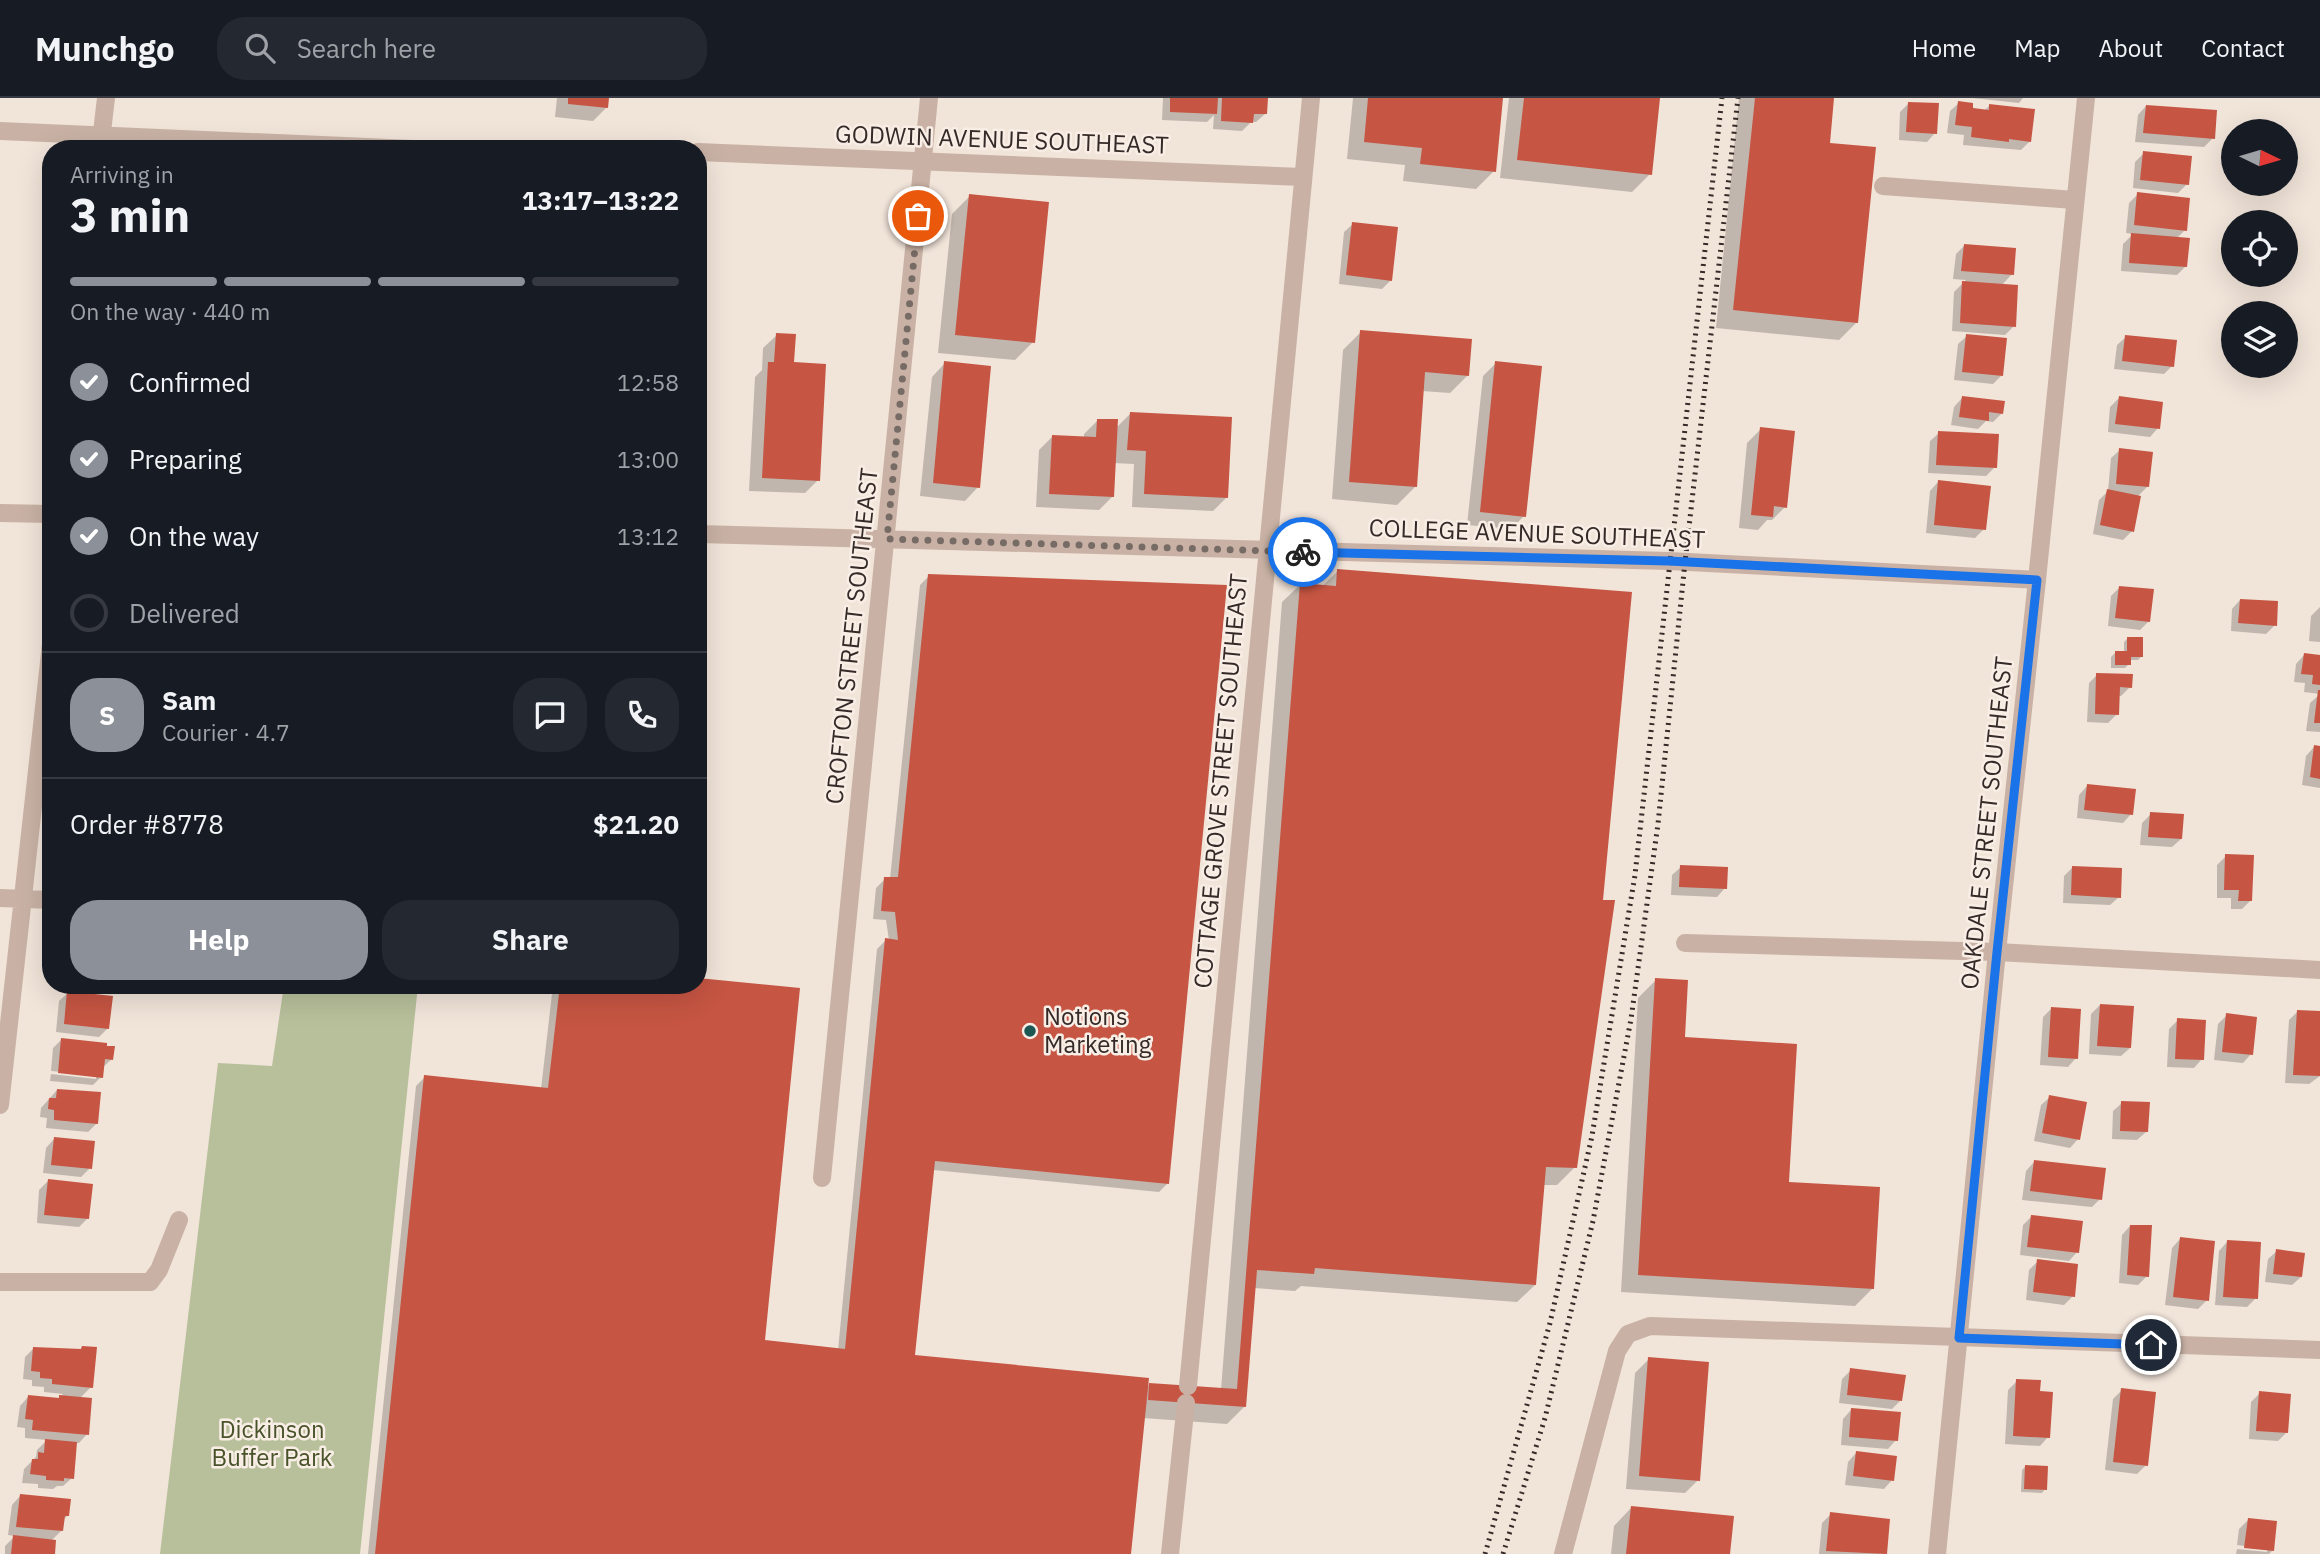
<!DOCTYPE html>
<meta charset="utf-8">
<style>
:root{--surface:#171b24;--page:#242831;--text:#f1f3f6;--muted:#9ea1a6;--line:#363941;--accent:#8c9099}
body{margin:0;font-family:"IBM Plex Sans",sans-serif;background:var(--page);color:var(--text);height:100vh;display:flex;flex-direction:column;font-size:26px;white-space:nowrap}
*{box-sizing:border-box;margin:0}
p{font-size:23px;color:var(--muted)}
.icon{flex:none;width:38px;height:38px;fill:none;stroke:currentColor;stroke-width:2;stroke-linecap:round;stroke-linejoin:round}
.map{position:relative;flex:1;overflow:hidden}
.panel{position:absolute;left:42px;top:42px;width:665px;height:854px;display:flex;flex-direction:column;background:var(--surface);border-radius:28px;box-shadow:0 7px 28px #0002}
.panel>*{flex:none}
.needle{width:46px;rotate:95deg}
.buttons{position:absolute;left:2221px;top:21px;display:grid;gap:14px}
.buttons a{display:grid;place-items:center;width:77px;height:77px;border-radius:50%;background:var(--surface);box-shadow:0 7px 28px #0002;font-size:35px}
.pin{position:absolute;display:grid;place-items:center;width:60px;height:60px;color:#fff;margin:-30px;border:4px solid #fff;border-radius:50%;box-shadow:0 2px 7px #0007}
.courier{position:absolute;display:grid;place-items:center;width:70px;height:70px;margin:-35px;border:5px solid #1a73e8;border-radius:50%;background:#fff;color:#222;box-shadow:0 2px 9px #0007}
.head em{font-style:normal;font-weight:800}
.head div{display:flex;flex-direction:column-reverse}
.head{display:flex;align-items:center;justify-content:space-between;height:119px;padding:0 28px}
h1{font-size:46px;font-weight:800;line-height:52px}
.bar{display:grid;grid-template-columns:repeat(4,1fr);gap:10px 7px;align-content:center;height:84px;padding:0 28px}
.bar i{height:9px;border-radius:5px;background:var(--line)}
.bar .selected{background:var(--accent)}
.bar p{grid-column:span 4}
.line{display:flex;align-items:center;gap:18px;padding:0 28px;border-top:2px solid var(--line)}
.line div{flex:1}
.round{display:grid;place-items:center;flex:none;width:74px;height:74px;border-radius:28px;background:var(--page)}
ol{padding:0 28px;list-style:none}
li{display:flex;align-items:center;gap:21px;height:77px}
li p{margin-inline-start:auto}
li .icon{padding:7px;border-radius:50%;background:var(--accent);color:#fff;stroke-width:4}
li:last-child{color:var(--muted)}
li i{width:38px;height:38px;border:4px solid var(--line);border-radius:50%}
.primary-button{display:flex;gap:14px;margin-top:auto;padding:14px 28px}
.primary-button a{flex:1;height:80px;border-radius:28px;background:var(--accent);color:#fff;font-size:28px;font-weight:800;line-height:80px;text-align:center}
.primary-button a+a{background:var(--page);color:var(--text)}
header{display:flex;align-items:center;gap:42px;box-sizing:border-box;height:98px;padding:0 35px;background:var(--surface);border-bottom:2px solid var(--line)}
header strong{font-size:33px}
nav{display:flex;gap:38px;margin-inline-start:auto;font-size:24px}
.search{width:490px;height:63px;background:var(--page);display:flex;align-items:center;gap:18px;box-sizing:border-box;padding:0 24px;border-radius:28px;color:var(--muted);font-size:26px}
.map>svg:first-child{display:block}
</style>
<header>
<strong>Munchgo</strong>
<div class="search"><svg class="icon" aria-label="search" viewBox="0 0 24 24"><circle cx="10" cy="10" r="6"/><path d="M15 15l6 6"/></svg>Search here</div>
<nav><a>Home</a><a>Map</a><a>About</a><a>Contact</a></nav>
</header>
<div class="map">
<svg width="2320" height="1456" viewBox="0 0 2320 1456">
<rect width="100%" height="100%" fill="#f1e4d9"/>
<path fill="#b7c09a" d="M284,887H418L360,1456H160L218,965L272,968Z"/>
<path fill="#0003" d="M557,0H607V9L593,23L555,19Z
M1163,0H1216V3L1218,0H1266L1265,16L1256,24H1251L1242,33L1213,31L1214,17L1207,24L1162,22Z
M1353,0H1501L1494,73L1476,91L1403,83L1405,67L1347,61Z
M1509,0H1659L1650,76L1632,94L1500,80Z
M1739,0H1833L1828,46L1857,224L1839,242L1716,230Z
M1972,0H2023L2019,5Z
M1909,5L1935,35L1927,44L1899,42L1900,14Z
M1959,5L1971,11L1984,13L1990,7L2030,43L2021,52L1963,47L1964,37L1947,35L1950,13Z
M2146,8L2213,40L2204,49L2135,44L2138,17Z
M2144,55L2187,86L2178,95L2133,90L2135,64Z
M2138,96L2185,132L2176,141L2186,168L2177,177L2121,173L2123,146L2133,136L2126,135L2129,105Z
M970,98L1033,244L1015,262L938,255L952,116Z
M1353,126L1391,182L1382,191L1339,186L1344,134Z
M1964,148L2012,176L2001,188L2014,228L2005,237L1952,233L1954,194L1966,182L1953,181L1956,156Z
M1361,234L1468,277L1450,295L1422,293L1415,389L1397,407L1332,401L1343,252Z
M777,237L792,266L818,382L805,395L749,393L755,279L762,272L763,250Z
M1967,238L2001,278L1993,286L1954,282L1958,246Z
M2126,239L2172,268L2164,276L2114,271L2117,247Z
M945,265L978,389L965,403L920,398L932,279Z
M1496,265L1524,418L1511,431L1467,427L1483,278Z
M1962,300L2002,315L1993,324L1986,323L1978,331L1951,327L1954,309Z
M2119,300L2158,330L2150,339L2108,334L2110,309Z
M1130,316L1226,400L1213,413L1132,409L1134,366L1114,365L1113,398L1099,412L1036,409L1039,352L1052,339L1084,340V336L1098,322L1116,330Z
M1761,331L1785,409L1772,422H1767L1758,432L1739,430L1747,345Z
M1939,335L1995,369L1986,378L1928,375L1930,343Z
M2120,352L2147,389L2137,399L2132,433L2123,442L2093,436L2099,402L2108,393L2111,360Z
M1938,384L1984,431L1975,440L1926,435L1930,393Z
M1338,473L1575,1069L1557,1087H1543L1535,1187L1517,1204L1301,1188L1295,1193L1254,1190L1244,1309L1227,1326L1143,1320L1129,1456H368L416,988L425,979L541,991L553,887H698L763,1243L838,1252L877,851L886,842H889L886,822L873,821L876,790L885,781H890L920,487L929,478L1168,1085L1159,1094L933,1072L913,1259L1146,1290L1150,1286L1221,1292L1282,504L1300,487L1322,488Z
M2119,490L2149,523L2140,532L2108,528L2111,498Z
M2240,502L2275,527L2266,536L2231,533L2232,511Z
M2320,509V544L2309,543L2311,518Z
M2128,540L2142,558L2138,562H2129V566L2125,570H2111V559L2115,555H2124V544Z
M2304,557L2320,559V634L2306,633L2310,605L2320,596L2304,594L2305,585L2294,584L2296,566Z
M2097,577L2130,589L2121,598H2118L2117,616L2108,625L2087,624L2089,585Z
M2314,649L2320,650V690L2302,687L2306,658Z
M2087,688L2131,716L2123,725L2077,720L2079,697Z
M2151,716L2181,741L2172,749L2140,747L2142,725Z
M2226,758L2250,803L2242,811H2231V800H2217V767Z
M1681,769L1725,790L1717,799L1671,797L1672,777Z
M2072,770L2119,799L2110,807L2063,805L2064,778Z
M1656,882L1683,941L1787,1085L1873,1190L1855,1208L1621,1194L1638,900Z
M68,895L108,930L99,939L56,934L59,903Z
M2100,907L2130,950L2121,958L2089,956L2091,916Z
M2051,911L2076,960L2068,969L2040,967L2043,919Z
M2298,913L2320,915V978L2309,986L2285,985L2289,922Z
M2227,917L2251,956L2243,965L2214,962L2218,926Z
M2178,922L2202,961L2194,970L2167,969L2169,931Z
M62,941L112,961L102,970L101,979L93,987L50,983L51,976L96,981V977L51,973L53,950Z
M57,992L97,1025L88,1034L46,1030L47,1020L40,1019L41,1010Z
M2050,999L2078,1041L2070,1050L2034,1043L2041,1007Z
M2122,1005L2146,1034L2137,1042L2112,1041L2113,1013Z
M54,1041L90,1070L81,1079L43,1075L46,1050Z
M2034,1064L2100,1101L2092,1109L2022,1102L2026,1073Z
M48,1083L88,1120L79,1129L37,1125L39,1092Z
M2032,1118L2077,1154L2069,1163L2020,1157L2023,1127Z
M2130,1128L2147,1178L2138,1187L2119,1185L2122,1137Z
M2180,1141L2207,1202L2198,1211L2165,1207L2172,1150Z
M2227,1144L2256,1200L2247,1209L2215,1207L2219,1153Z
M2277,1153L2301,1179L2292,1187L2265,1184L2268,1161Z
M2038,1163L2073,1198L2064,1207L2026,1202L2029,1172Z
M82,1249L91,1289L80,1300L87,1336L79,1345H75L72,1380L63,1388H57L53,1391L38,1390V1386L22,1385L24,1371L36,1359L37,1352L47,1342L25,1340V1330L17,1329L20,1308L28,1299L57,1302L63,1296L44,1294V1289L32,1288V1282L23,1281L25,1259L34,1250L79,1253Z
M1649,1261L1698,1382L1685,1395L1626,1391L1635,1275Z
M1851,1272L1901,1302L1892,1311L1839,1305L1842,1281Z
M2017,1283L2038,1295L2048,1339L2040,1348L2005,1346L2008,1292Z
M2122,1292L2146,1367L2137,1376L2105,1372L2113,1301Z
M2260,1295L2286,1335L2278,1343L2249,1341L2251,1304Z
M1851,1312L1896,1342L1888,1351L1841,1347L1843,1321Z
M1856,1355L1892,1382L1884,1391L1845,1387L1848,1364Z
M2026,1368L2045,1391L2042,1395L2021,1394L2022,1372Z
M20,1398L68,1417L62,1423L61,1433L51,1443L53,1456H5V1448L15,1438L8,1437L12,1407Z
M1631,1410L1728,1456H1611L1614,1428Z
M1831,1416L1888,1422L1885,1456H1819L1822,1425Z
M2248,1422L2272,1453L2269,1456H2236L2237,1451L2267,1454V1451L2237,1447L2239,1431Z"/>
<path fill="#c65543" d="M568,0H609L608,10L568,6Z
M1170,0H1218L1217,16L1170,14Z
M1222,0H1268L1267,16H1254L1253,25L1221,23Z
M1368,0H1503L1496,74L1420,66L1422,50L1364,44Z
M1524,0H1660L1652,77L1517,62Z
M1755,0H1834L1830,45L1876,49L1858,225L1733,212Z
M1958,3L1973,5V10L1989,12V6L2035,11L2031,44L2009,41V44L1971,39L1972,29L1955,27Z
M1908,4L1939,5L1937,36L1906,34Z
M2146,7L2217,12L2215,41L2143,35Z
M2143,53L2192,58L2189,87L2140,82Z
M2137,94L2190,100L2187,133L2134,127Z
M969,96L1049,104L1035,245L955,237Z
M1352,124L1398,129L1392,183L1346,177Z
M2131,135L2190,140L2187,169L2129,165Z
M1964,146L2016,150L2014,177L1961,173Z
M1962,183L2018,187L2016,229L1960,225Z
M1360,232L1472,241L1469,278L1425,274L1417,389L1349,384Z
M776,235L796,236L794,264L826,266L820,383L762,380L768,264H774Z
M1966,236L2007,240L2003,278L1962,274Z
M2125,237L2177,242L2174,269L2122,263Z
M944,263L991,268L980,390L933,385Z
M1495,263L1542,268L1526,419L1480,414Z
M1962,298L2005,303L2003,316L1989,314V323L1959,319Z
M2119,298L2163,304L2160,331L2115,326Z
M1130,314L1232,319L1228,400L1144,396L1146,353L1127,352Z
M1097,321H1118L1114,399L1049,396L1052,337L1096,339Z
M1760,329L1795,333L1787,410L1774,408L1773,419L1751,417Z
M1938,333L1999,336L1997,370L1936,367Z
M2119,350L2153,354L2149,389L2116,386Z
M1938,382L1991,388L1986,432L1934,427Z
M2107,391L2141,398L2134,434L2100,427Z
M1337,471L1632,494L1603,802H1615L1577,1070L1546,1069L1536,1187L1315,1170L1314,1176L1257,1172L1246,1309L1148,1302L1149,1285L1237,1291L1300,485L1336,488Z
M928,476L1227,487L1169,1086L935,1063L915,1257L1149,1280L1131,1456H375L424,977L548,990L560,887H698V880L800,890L765,1242L845,1251L885,840L898,842L895,814L881,813L884,779H898Z
M2119,488L2154,491L2150,524L2115,520Z
M2240,501L2278,503L2277,528L2238,525Z
M2127,539H2143V559H2131V567H2115V553H2127Z
M2304,555L2320,557V587L2312,586L2313,577L2301,576Z
M2096,575L2133,576L2132,590L2120,589L2119,617L2095,616Z
M2318,592H2320V625H2314Z
M2314,647L2320,648V681L2310,679Z
M2087,686L2136,691L2133,717L2084,712Z
M2150,714L2184,716L2182,741L2148,739Z
M2225,756L2254,757L2252,803H2238L2239,792H2224Z
M1680,767L1728,769L1727,791L1679,789Z
M2072,768L2122,770L2121,800L2071,797Z
M1655,880L1688,882L1685,939L1797,946L1789,1084L1880,1089L1874,1191L1638,1177Z
M67,893L113,898L109,931L64,926Z
M2100,906L2134,908L2131,950L2097,948Z
M2051,909L2081,911L2078,961L2048,959Z
M2297,912L2320,913V978L2293,977Z
M2226,915L2257,919L2253,957L2222,954Z
M2177,920L2206,922L2204,962L2175,961Z
M61,940L107,945V948H115L113,962L105,961L103,980L58,975Z
M57,991L101,994L98,1026L54,1022V1012L48,1011L49,1000H56Z
M2049,997L2087,1004L2080,1042L2042,1035Z
M2121,1003L2150,1004L2148,1034L2120,1033Z
M54,1039L95,1043L92,1071L51,1067Z
M2034,1062L2106,1070L2102,1102L2030,1093Z
M48,1081L93,1086L89,1121L44,1117Z
M2031,1117L2083,1123L2079,1155L2027,1149Z
M2130,1127H2152L2149,1179L2127,1177Z
M2180,1139L2215,1143L2209,1203L2173,1199Z
M2227,1142L2261,1144L2258,1201L2223,1199Z
M2276,1151L2305,1155L2302,1179L2273,1176Z
M2037,1161L2078,1166L2075,1199L2033,1194Z
M82,1248L97,1249L93,1290L52,1286V1281L40,1280V1274L31,1273L33,1249L81,1251Z
M1648,1259L1709,1264L1700,1383L1639,1378Z
M1850,1270L1906,1277L1902,1303L1847,1297Z
M2016,1281L2041,1282L2040,1293L2053,1294L2050,1340L2013,1338Z
M2121,1290L2156,1294L2148,1368L2113,1364Z
M2259,1293L2291,1296L2288,1335L2256,1333Z
M28,1297L59,1300V1297L92,1300L89,1337L32,1332L33,1322L25,1321Z
M1851,1310L1901,1314L1898,1343L1849,1339Z
M45,1341L77,1344L74,1381L64,1380V1383L46,1382V1378L30,1376L32,1361H38V1354L44,1355Z
M1856,1353L1897,1358L1894,1383L1853,1378Z
M2025,1367L2048,1368L2047,1392L2024,1391Z
M20,1396L71,1401L69,1418H65L63,1433L16,1429Z
M1631,1408L1734,1418L1730,1456H1626Z
M1830,1414L1890,1421L1887,1456L1826,1453Z
M2248,1420L2277,1423L2274,1453L2244,1450Z
M13,1437L56,1442L55,1456H11Z"/>
<g fill="none" stroke-linecap="round" stroke-linejoin="round">
<path stroke="#c9b2a5" stroke-width="18" d="M0,33L413,51
M100,51L106,0
M698,54L1303,79
M1883,88L2075,102
M0,415L51,416
M698,436L1669,463L2037,482
M0,800L51,802
M1685,845L1997,854L2320,872
M0,1007L51,546
M822,1080L929,0
M0,1184H150L159,1172L179,1122
M1188,1288L1311,0
M1170,1456L1186,1305
M1563,1456L1617,1253L1628,1236L1650,1228L2320,1252"/>
<path stroke="#c9b2a5" stroke-width="18" d="M1937,1456L1997,854L2037,482L2086,0"/>
<path stroke="#352a27" stroke-width="5" stroke-dasharray="2 5" stroke-linecap="butt" d="M1485,1456L1550,1225L1592,1038L1635,777L1722,0
M1503,1456L1545,1320L1593,1123L1631,921L1658,726L1685,464L1738,0"/>
</g>
<g fill="none" stroke-linecap="round" stroke-linejoin="round">
<path stroke="#776b65" stroke-width="7" stroke-dasharray="0 12.6" d="M918,118L887,441L1303,454"/>
<path stroke="#1a73e8" stroke-width="9" d="M1303,454L1669,463L2037,482L1997,854L1959,1240L2151,1247"/>
</g>
<circle fill="#1c5754" stroke="#f9eee6" stroke-width="2.5" cx="1030" cy="933" r="7"/>
<g text-anchor="middle" stroke-width="5" stroke-linejoin="round" paint-order="stroke">
<g font-size="24" fill="#352a27" stroke="#f9eee6">
<text transform="translate(1002 42) rotate(2)" y="8">GODWIN AVENUE SOUTHEAST</text>
<text transform="translate(1537 436) rotate(2)" y="8">COLLEGE AVENUE SOUTHEAST</text>
<text transform="translate(852 538) rotate(-84)" y="8">CROFTON STREET SOUTHEAST</text>
<text transform="translate(1221 683) rotate(-85)" y="8">COTTAGE GROVE STREET SOUTHEAST</text>
<text transform="translate(1987 725) rotate(-84)" y="8">OAKDALE STREET SOUTHEAST</text>
</g>
<g font-size="24" fill="#352a27" stroke="#f9eee6" text-anchor="start">
<text x="1044" y="927">Notions<tspan x="1044" dy="28">Marketing</tspan></text>
</g>
<g font-size="24" fill="#49532a" stroke="#f9eee6">
<text x="272" y="1340">Dickinson<tspan x="272" dy="28">Buffer Park</tspan></text>
</g>
</g>
</svg>
<div class="buttons">
<a><svg class="needle" viewBox="-14 -14 28 28"><path d="M0-13l5 13h-10z" fill="#e53935"/><path d="M0 13l5-13h-10z" fill="#9ea1a6"/></svg></a>
<a><svg class="icon" aria-label="locate" viewBox="0 0 24 24"><circle cx="12" cy="12" r="6"/><path d="M12 2v4M12 18v4M2 12h4M18 12h4"/></svg></a>
<a><svg class="icon" aria-label="layers" viewBox="0 0 24 24"><path d="M12 4l9 5-9 5-9-5zM3 14l9 5 9-5"/></svg></a>
</div>
<div class="pin" style="left:918px;top:118px;background:#ea580c"><svg class="icon" aria-label="bag" viewBox="0 0 24 24"><path d="M5 8h14l-1 12H6zM9 8a3 3 0 0 1 6 0"/></svg></div>
<div class="pin" style="left:2151px;top:1247px;background:#1f2937"><svg class="icon" aria-label="home" viewBox="0 0 24 24"><path d="M3 11l9-7 9 7M6 9v11h12V9"/></svg></div>
<div class="courier" style="left:1303px;top:454px"><svg class="icon" aria-label="bike" viewBox="0 0 24 24"><circle cx="6" cy="16" r="4"/><circle cx="18" cy="16" r="4"/><path d="M6 16l4-8h5l3 8M10 8l3 8H6M13 5h3"/></svg></div>
<section class="panel">
<div class="head"><div><h1>3 min</h1><p>Arriving in</p></div><em>13:17–13:22</em></div>
<div class="bar"><i class="selected"></i><i class="selected"></i><i class="selected"></i><i></i><p>On the way · 440 m</p></div>
<ol>
<li><svg class="icon" aria-label="check" viewBox="0 0 24 24"><path d="M5 12l5 5 9-10"/></svg>Confirmed<p>12:58</p></li>
<li><svg class="icon" aria-label="check" viewBox="0 0 24 24"><path d="M5 12l5 5 9-10"/></svg>Preparing<p>13:00</p></li>
<li><svg class="icon" aria-label="check" viewBox="0 0 24 24"><path d="M5 12l5 5 9-10"/></svg>On the way<p>13:12</p></li>
<li><i></i>Delivered</li>
</ol>
<div class="line" style="height:126px"><b class="round" style="background:var(--accent);color:#fff">S</b><div><b>Sam</b><p>Courier · 4.7</p></div><a class="round"><svg class="icon" aria-label="chat" viewBox="0 0 24 24"><path d="M4 5h16v11H9l-5 4z"/></svg></a><a class="round"><svg class="icon" aria-label="phone" viewBox="0 0 24 24"><path d="M5 4h4l2 5-3 2q2 4 5 5l2-3 5 2v4C11 20 4 13 5 4z"/></svg></a></div>
<div class="line" style="height:91px"><div>Order #8778</div><b>$21.20</b></div>
<div class="primary-button"><a>Help</a><a>Share</a></div>
</section>
</div>
